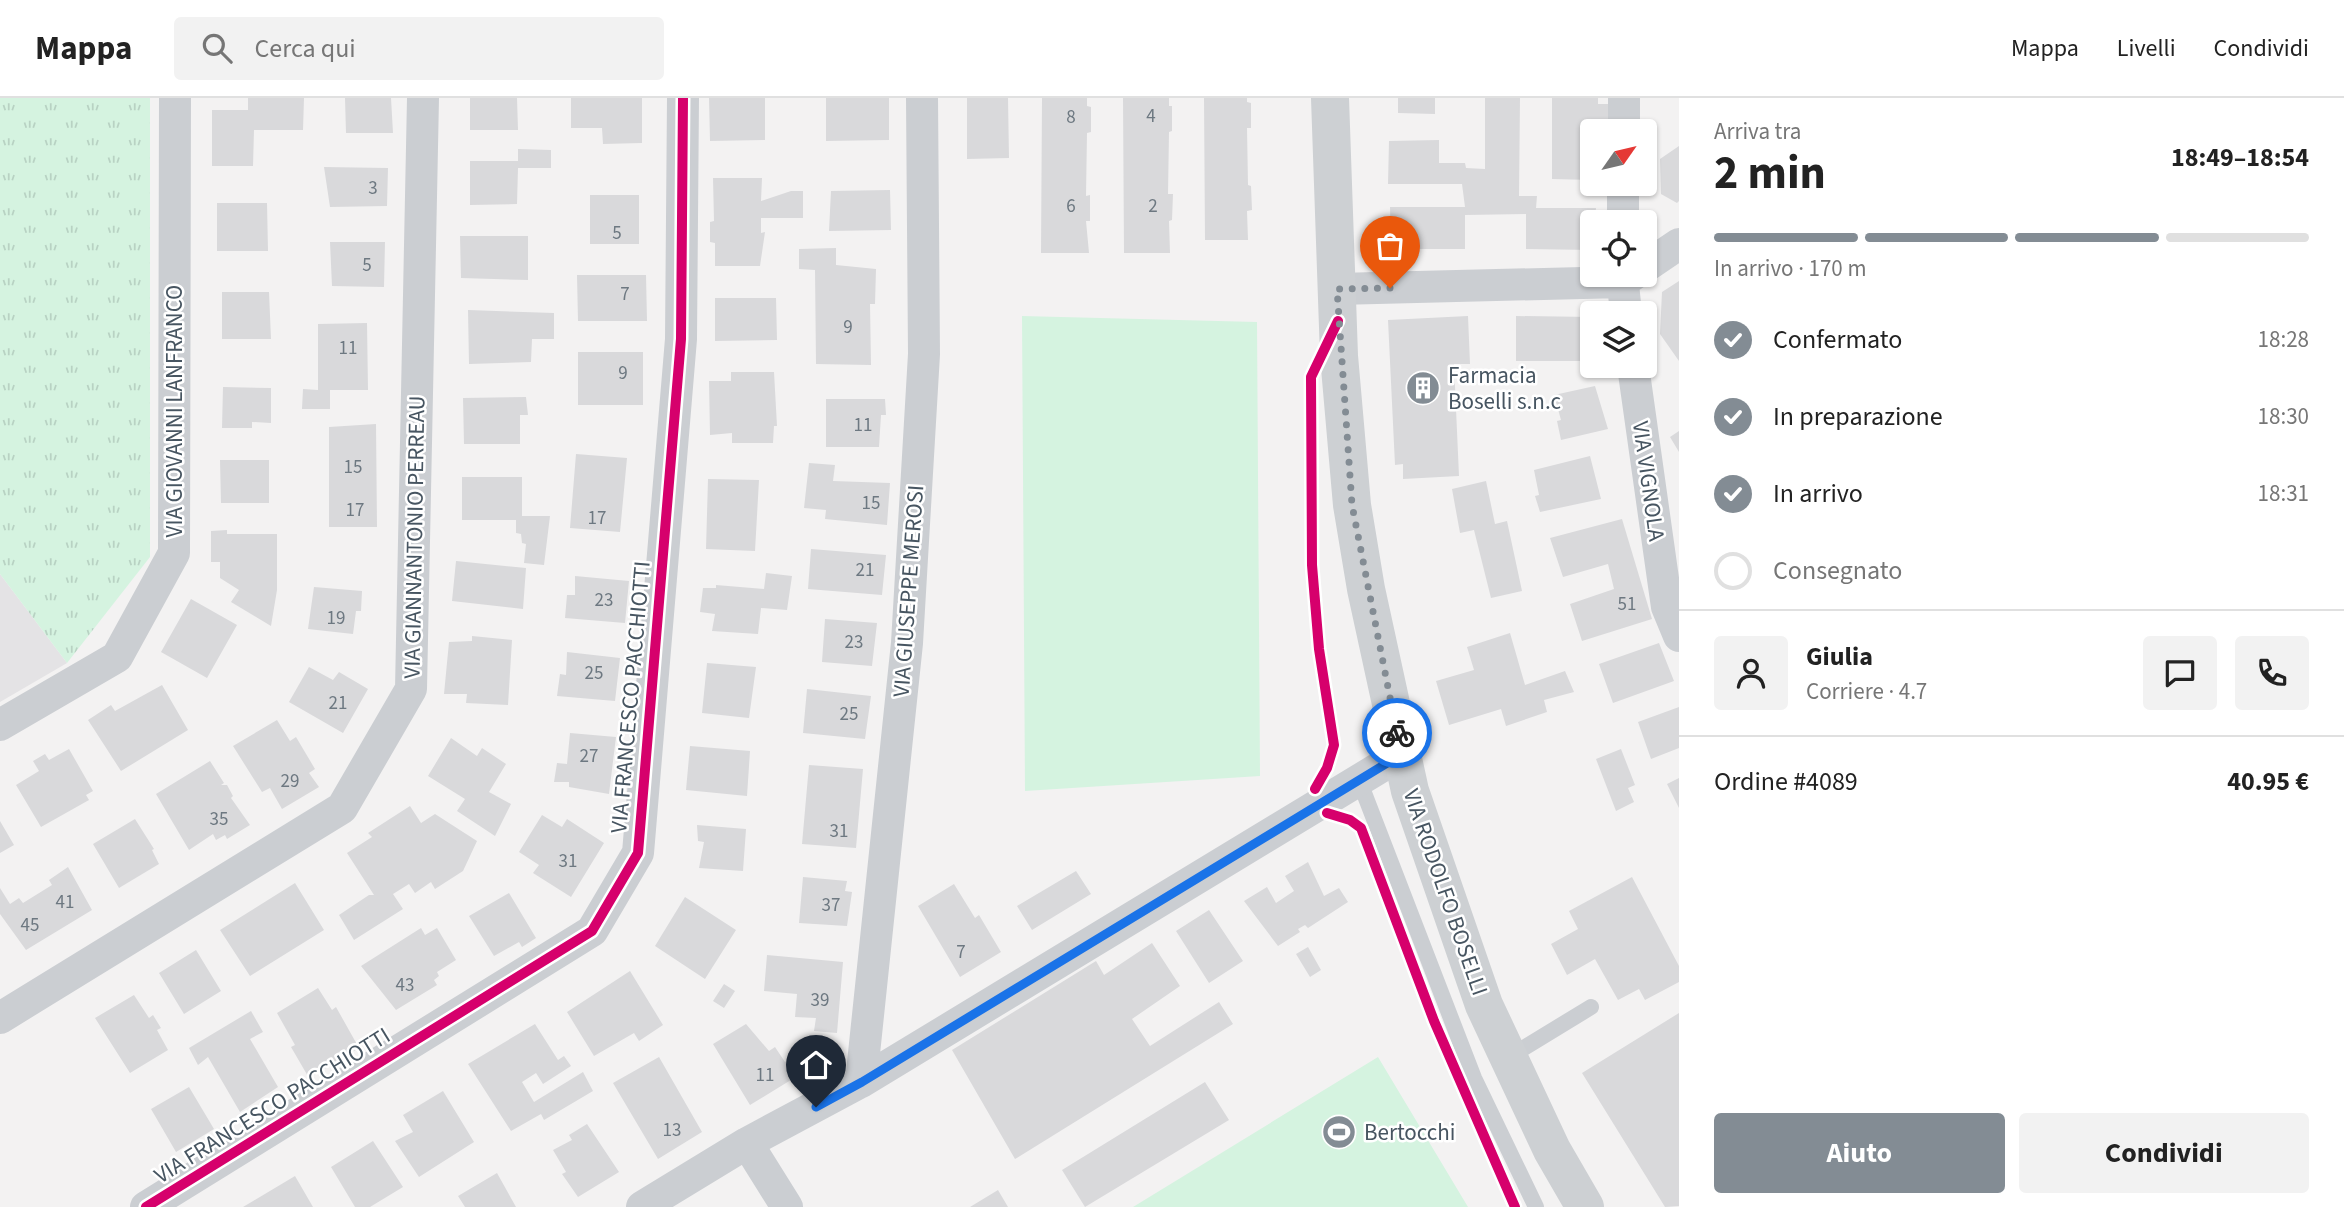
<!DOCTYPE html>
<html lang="it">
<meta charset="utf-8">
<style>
:root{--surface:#fff;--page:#f2f2f2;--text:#222;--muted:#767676;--line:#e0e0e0;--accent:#838c94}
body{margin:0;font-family:"Source Sans 3",sans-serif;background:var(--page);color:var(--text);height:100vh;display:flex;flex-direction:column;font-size:26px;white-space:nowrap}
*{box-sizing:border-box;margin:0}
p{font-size:23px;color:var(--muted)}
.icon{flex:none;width:38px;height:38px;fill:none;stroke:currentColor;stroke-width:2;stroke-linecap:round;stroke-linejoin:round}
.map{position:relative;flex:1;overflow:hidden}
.details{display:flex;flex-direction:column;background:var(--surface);width:665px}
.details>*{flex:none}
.needle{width:46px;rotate:56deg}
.fabs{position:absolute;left:1580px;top:21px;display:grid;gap:14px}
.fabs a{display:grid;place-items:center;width:77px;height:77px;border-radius:7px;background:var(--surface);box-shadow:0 2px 5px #0004;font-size:35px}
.pin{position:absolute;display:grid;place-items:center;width:60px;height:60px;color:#fff;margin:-72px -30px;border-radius:50% 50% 50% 0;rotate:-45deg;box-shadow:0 0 7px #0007}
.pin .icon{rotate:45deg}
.courier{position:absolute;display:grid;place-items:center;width:70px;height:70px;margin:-35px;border:5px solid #1a73e8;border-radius:50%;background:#fff;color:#222;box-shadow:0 2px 9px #0007}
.overview em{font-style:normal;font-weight:700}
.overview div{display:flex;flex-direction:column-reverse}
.overview{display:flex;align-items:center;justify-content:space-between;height:119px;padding:0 35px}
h1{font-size:46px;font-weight:700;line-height:52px}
.bar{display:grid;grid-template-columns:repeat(4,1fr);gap:10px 7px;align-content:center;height:84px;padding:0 35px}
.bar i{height:9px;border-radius:5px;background:var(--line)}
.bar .current{background:var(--accent)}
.bar p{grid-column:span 4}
.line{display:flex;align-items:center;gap:18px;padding:0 35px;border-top:2px solid var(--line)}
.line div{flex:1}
.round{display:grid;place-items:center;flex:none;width:74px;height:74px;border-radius:7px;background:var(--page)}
ol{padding:0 35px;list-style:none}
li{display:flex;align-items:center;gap:21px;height:77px}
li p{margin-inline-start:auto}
li .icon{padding:7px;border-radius:50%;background:var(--accent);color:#fff;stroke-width:4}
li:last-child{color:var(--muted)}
li i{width:38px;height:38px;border:4px solid var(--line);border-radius:50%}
.action{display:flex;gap:14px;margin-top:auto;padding:14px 35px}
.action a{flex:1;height:80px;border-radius:7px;background:var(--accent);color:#fff;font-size:28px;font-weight:700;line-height:80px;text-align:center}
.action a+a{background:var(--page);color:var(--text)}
header{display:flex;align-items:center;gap:42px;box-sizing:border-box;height:98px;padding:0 35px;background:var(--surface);border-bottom:2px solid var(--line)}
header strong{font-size:33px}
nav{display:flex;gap:38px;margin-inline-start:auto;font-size:24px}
.search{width:490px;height:63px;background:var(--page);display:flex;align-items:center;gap:18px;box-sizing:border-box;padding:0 24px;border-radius:7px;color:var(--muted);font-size:26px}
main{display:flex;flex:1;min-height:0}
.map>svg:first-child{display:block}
</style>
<header>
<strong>Mappa</strong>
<div class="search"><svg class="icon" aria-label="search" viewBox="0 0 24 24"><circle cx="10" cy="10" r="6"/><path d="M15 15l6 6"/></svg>Cerca qui</div>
<nav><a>Mappa</a><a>Livelli</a><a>Condividi</a></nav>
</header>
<main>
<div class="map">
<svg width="1679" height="1109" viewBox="0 0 1679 1109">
<defs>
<pattern id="park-tufts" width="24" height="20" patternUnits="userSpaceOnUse" patternTransform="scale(1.75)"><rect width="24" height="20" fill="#d5f3e0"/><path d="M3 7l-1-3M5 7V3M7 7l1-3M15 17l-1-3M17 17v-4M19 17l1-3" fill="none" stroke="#b8d2c3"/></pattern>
</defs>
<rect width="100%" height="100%" fill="#f3f2f2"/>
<path fill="#e4e3e5" d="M0,476L67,565L0,604Z"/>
<path fill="url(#park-tufts)" d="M0,0H150V459L67,565L0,476Z"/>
<path fill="#d5f3e0" d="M1022,218L1257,224L1260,678L1025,693Z
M1378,959L1468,1109H1133Z"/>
<path fill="#d9d9db" d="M248,0H304L303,32H254L253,68H212V12H248Z
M345,0H391L393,35H346Z
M470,0H517L518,32H470Z
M571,0H642V45L603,46L602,30H571Z
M709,0H765V42L710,43Z
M826,0H889V42L826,43Z
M967,0H1008L1009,60L967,61Z
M1042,0H1087V8L1091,9V34L1087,35L1086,98L1090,97V123H1086L1089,155H1041Z
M1123,0H1169V8H1172V33L1169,34L1168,96H1173L1172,122L1169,123L1170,155H1124Z
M1204,0H1247V4L1251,5V30H1247L1248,87L1251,88L1252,112L1247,113L1248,142H1205Z
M1398,0H1435V16L1398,15Z
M1485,0H1520L1519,98H1537L1536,110H1596L1592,152L1526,151V116L1465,117V151H1391L1390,109H1465L1462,86H1388L1389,43L1439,42V65H1465L1466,70L1485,71Z
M1552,0H1598V6H1610V33H1592V82L1552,81Z
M1679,48V103L1677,105L1661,96L1660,61Z
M518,51L551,52V70H518L517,106L470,107V63H518Z
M324,69L388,70L387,108L330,109Z
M713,80H762L761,103L791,93H803V120H761V135L765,134L760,168H715V145L710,144V124L714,123Z
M890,92L891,132L829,133L831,93Z
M590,97H639V146H590Z
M217,105H267L268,153H217Z
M460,138H528V182L461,180Z
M330,144H385L384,189L332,188Z
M836,150V167L876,171L875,206H870L871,267L816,266L815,172L799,171V151Z
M577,177H646L647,223H578Z
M1679,183V263L1660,236L1662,194Z
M222,194H269L271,241H222Z
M715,200H776L777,242L715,243Z
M468,212L554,215V241H532L531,264L469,266Z
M1468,218L1470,266H1454L1459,378L1403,381V366L1395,367L1388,222Z
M1516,218L1592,219V263H1516Z
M367,225L368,292H330V311H302L303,291L318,292V226Z
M578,254H643V307H578Z
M731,274H774L777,328H774L773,345H732V335L710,337L709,283H731Z
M1595,288L1608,331L1561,342L1557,323L1561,322L1554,297Z
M223,289L271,290V325L252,324V330H222Z
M526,299L528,317H520V346H464L463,300Z
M826,301H885L886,317H881L879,349H826Z
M376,326L377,429H329V329Z
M1679,333V354L1670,339Z
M576,356L627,360L620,434L570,430Z
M1590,358L1601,401L1540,414L1535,398L1539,397L1534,372Z
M220,362H269V405H221Z
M809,365L835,367L833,383L890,385L887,427L825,421L826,412L804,410Z
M462,379H522V418H550L544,467L524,465L526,446L522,445L521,436L516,435V422H462Z
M708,381L759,382L755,453L706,451Z
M1486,383L1495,426L1507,423L1522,493L1491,500L1474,432L1460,435L1452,391Z
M1622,421L1652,521L1582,543L1570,506L1614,491L1608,466L1563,479L1550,440Z
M227,432V436H277V492L271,528L231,504L239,492L220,480V464H211V433Z
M811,451L886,457L882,497L808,491Z
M456,463L526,470L523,511L452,503Z
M766,475L792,478L787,512L761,510L758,536L712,533L715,516L700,514L703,490H716V487L764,491Z
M575,478L629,483L625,525L565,520L567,497H575Z
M314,489L362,493L361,513H356L353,536L308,531Z
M191,501L237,527L207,580L161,554Z
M825,521L877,525L872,568L822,564Z
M1510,535L1525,587L1565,573L1574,594L1544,602L1547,614L1506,628L1501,611L1449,627L1436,583L1474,572L1467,549Z
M472,538L512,542L508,607L466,605L467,596H444L449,544L472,543Z
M1659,545L1674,583L1613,605L1599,566Z
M567,554L620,560L615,603L557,598L560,576L566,577Z
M707,565L756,569L749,620L702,615Z
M309,569L333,582L339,574L368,591L343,635L289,604Z
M162,587L188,632L121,673L88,622L111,607L115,613Z
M807,591L871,598L865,641L803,635Z
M1679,609V650L1651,661L1638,624Z
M277,622L290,643L296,639L315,671L309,675L319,689L282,711L270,690L262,694L233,648Z
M570,635L616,639L609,696L569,689V684H554L557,665L567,666Z
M451,640L477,658L482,650L506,666L489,694L511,706L495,738L457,713L465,701L428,678Z
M690,648L750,653L747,698L686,692Z
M69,651L93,693L86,697L89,702L41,729L16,687L39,673L33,663L45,656L49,662Z
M1621,651L1635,687L1628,690L1634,704L1616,713L1596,661Z
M210,663L224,685L221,687H227L233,698L231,700L250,727L227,741L225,737L216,742L213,736L189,752L156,696Z
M809,667L863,671L856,750L802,746Z
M1679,680V710L1667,686Z
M410,708L421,725L435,716L477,743L463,773L435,791L431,784L415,795L409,786L393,796L403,811L354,842L339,817L369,797H374L347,755L372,739L368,735Z
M542,717L562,729L567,721L604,745L571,799L533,775L539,767L519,754Z
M135,721L154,751L152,752L159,766L119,790L93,746Z
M0,723L14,747L0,755Z
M697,727L746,731L743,773L699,770L704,744L698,743Z
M1308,764L1324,798L1339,790L1348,804L1308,830L1305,827L1298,831L1300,834L1278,848L1244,803L1267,789L1276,805L1294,793L1285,778Z
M68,769L92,812L26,852L0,816V790L10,806L19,800L23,805L52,787L49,782Z
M1076,773L1091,796L1032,832L1017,808Z
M803,779L847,783L845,793L852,794L847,828L799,825Z
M1632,779L1679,868V884L1645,902L1639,891L1618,902L1595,861L1567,877L1551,846L1578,831L1569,813Z
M295,785L324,832L250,878L220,832Z
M954,786L975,820L979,817L1001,854L960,879L918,808Z
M509,795L536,840L522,849L519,844L494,858L469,818Z
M685,799L736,832L705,881L655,848Z
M1209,812L1243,863L1209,885L1176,833Z
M421,830L425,837L437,830L456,862L437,874L439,878L434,882L437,887L396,912L361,868Z
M1152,845L1180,888L1132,921L1150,948L1219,904L1233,926L1015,1061L952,952L1096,863L1104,877Z
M1308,849L1321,872L1310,879L1296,856Z
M196,852L221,893L184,916L159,875Z
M767,857L843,864L837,935L814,933L816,920L795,919L797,896L764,893Z
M630,873L663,927L639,943L634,935L594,958L567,914Z
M724,886L735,893L724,910L713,903Z
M318,890L332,912L336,909L359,950L309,980L291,949L295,947L277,915Z
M134,897L149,920L153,917L161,930L157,932L168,952L130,975L95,920Z
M251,913L263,934L250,941L278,989L240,1014L208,959L198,967L189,950Z
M1679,915V1108L1665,1109L1582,975Z
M535,926L558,962L564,958L571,968L543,986L536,975L522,984L534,1004L583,974L593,993L544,1022L541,1016L511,1033L468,966Z
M746,926L769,953L775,949L785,964L790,961L799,977L750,1007L713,946Z
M659,959L702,1034L658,1061L613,985Z
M1205,984L1229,1022L1085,1109L1062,1072Z
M189,989L214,1031L176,1054L151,1011Z
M443,993L474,1044L419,1079L395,1043L413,1034L403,1017Z
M587,1026L619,1074L578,1099L562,1076L566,1074L553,1052L572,1042L569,1037Z
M373,1043L403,1089L370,1109H355L331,1069Z
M497,1075L516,1109H465L458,1098Z
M295,1078L313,1109H243Z
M998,1092L1008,1109H970Z"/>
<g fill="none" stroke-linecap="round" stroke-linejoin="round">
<path stroke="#cbced2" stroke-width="16" d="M1359,682L1474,980L1536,1109
M1509,959L1591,909"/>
<path stroke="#cbced2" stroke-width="32" d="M1624,33V0
M1623,124V86
M1645,169L1679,146
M1622,177L1626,215
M1337,191L1622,184L1633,177
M1633,268L1667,509L1679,538
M0,627L117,559L174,455L175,0
M0,920L342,710L411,591L423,0
M861,984L907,545L924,256L922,0
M747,1045L787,1109
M146,1109L592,833L638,755L681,241L683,0
M642,1109L747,1045L861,984L1402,656"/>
<path stroke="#cdd0d3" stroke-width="38" d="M1330,0L1339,258L1352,407L1366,491L1410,693L1484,907L1552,1052L1585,1109"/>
<g stroke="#fff" stroke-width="15">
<path id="cycleway" d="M1315,691L1327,670L1334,647L1319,551L1312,467L1311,279L1338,223
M1327,715L1350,722L1361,730L1434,923L1515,1109
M146,1109L592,833L638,755L681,241L683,0"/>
</g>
<use href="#cycleway" stroke="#d6006c" stroke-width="10"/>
</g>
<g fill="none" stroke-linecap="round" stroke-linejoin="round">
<path stroke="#838c94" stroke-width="7" stroke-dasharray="0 12.6" d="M1390,190L1337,191L1352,407L1397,635"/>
<path stroke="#1a73e8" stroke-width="9" d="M816,1009L862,984L1402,656L1397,635"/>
</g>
<defs>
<g id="building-disc" transform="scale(1.75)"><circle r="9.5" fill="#838c94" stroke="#fff"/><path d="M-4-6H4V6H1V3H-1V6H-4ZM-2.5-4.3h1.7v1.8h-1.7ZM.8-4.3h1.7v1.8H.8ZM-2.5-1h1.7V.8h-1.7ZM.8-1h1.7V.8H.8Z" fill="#fff"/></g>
<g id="stadium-disc" transform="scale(1.75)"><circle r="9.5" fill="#838c94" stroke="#fff"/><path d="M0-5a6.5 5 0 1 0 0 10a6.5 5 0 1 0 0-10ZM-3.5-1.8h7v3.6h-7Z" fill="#fff"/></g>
</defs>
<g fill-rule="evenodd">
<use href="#building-disc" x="1423" y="290"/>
<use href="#stadium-disc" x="1339" y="1034"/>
</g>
<g text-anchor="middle" stroke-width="5" stroke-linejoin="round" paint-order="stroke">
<g font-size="19" fill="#6d7881">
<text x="1151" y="24">4</text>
<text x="1071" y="25">8</text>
<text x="373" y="96">3</text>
<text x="1071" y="114">6</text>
<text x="1153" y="114">2</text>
<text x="617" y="141">5</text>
<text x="367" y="173">5</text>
<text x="625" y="202">7</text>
<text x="848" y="235">9</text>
<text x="348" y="256">11</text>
<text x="623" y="281">9</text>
<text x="863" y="333">11</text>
<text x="353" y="375">15</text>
<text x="871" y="411">15</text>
<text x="355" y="418">17</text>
<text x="597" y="426">17</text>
<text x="865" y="478">21</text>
<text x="604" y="508">23</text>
<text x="1627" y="512">51</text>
<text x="336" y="526">19</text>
<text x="854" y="550">23</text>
<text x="594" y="581">25</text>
<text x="338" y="611">21</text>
<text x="849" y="622">25</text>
<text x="589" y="664">27</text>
<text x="290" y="689">29</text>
<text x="219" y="727">35</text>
<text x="839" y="739">31</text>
<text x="568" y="769">31</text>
<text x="65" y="810">41</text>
<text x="831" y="813">37</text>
<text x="30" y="833">45</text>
<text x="961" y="860">7</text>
<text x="405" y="893">43</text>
<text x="820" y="908">39</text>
<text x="765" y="983">11</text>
<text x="672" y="1038">13</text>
</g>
<g font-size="23" fill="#475561" stroke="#fff" text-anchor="start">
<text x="1448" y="285">Farmacia<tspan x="1448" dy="26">Boselli s.n.c</tspan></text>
<text x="1364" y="1042">Bertocchi</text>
</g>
<g font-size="23" fill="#475561" stroke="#fff">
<text transform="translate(174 313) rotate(-90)" y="8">VIA GIOVANNI LANFRANCO</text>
<text transform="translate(1649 383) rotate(82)" y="8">VIA VIGNOLA</text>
<text transform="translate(414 439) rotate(-89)" y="8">VIA GIANNANTONIO PERREAU</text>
<text transform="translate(908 493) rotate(-86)" y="8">VIA GIUSEPPE MEROSI</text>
<text transform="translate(630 599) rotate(-85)" y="8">VIA FRANCESCO PACCHIOTTI</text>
<text transform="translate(1446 794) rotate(71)" y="8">VIA RODOLFO BOSELLI</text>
<text transform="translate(272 1007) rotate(-32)" y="8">VIA FRANCESCO PACCHIOTTI</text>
</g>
</g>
</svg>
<div class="fabs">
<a><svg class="needle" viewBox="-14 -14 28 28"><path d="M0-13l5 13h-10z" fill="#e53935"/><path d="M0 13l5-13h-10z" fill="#767676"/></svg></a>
<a><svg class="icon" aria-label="locate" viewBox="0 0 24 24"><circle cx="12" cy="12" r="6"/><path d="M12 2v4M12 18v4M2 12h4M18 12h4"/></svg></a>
<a><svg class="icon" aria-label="layers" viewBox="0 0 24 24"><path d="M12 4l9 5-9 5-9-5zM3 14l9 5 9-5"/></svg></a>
</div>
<div class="pin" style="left:1390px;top:190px;background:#ea580c"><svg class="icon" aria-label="bag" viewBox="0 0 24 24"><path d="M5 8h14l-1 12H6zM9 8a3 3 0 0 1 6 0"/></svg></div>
<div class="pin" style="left:816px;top:1009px;background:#1f2937"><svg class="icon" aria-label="home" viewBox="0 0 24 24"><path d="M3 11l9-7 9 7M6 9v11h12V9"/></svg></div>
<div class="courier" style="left:1397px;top:635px"><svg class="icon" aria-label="bike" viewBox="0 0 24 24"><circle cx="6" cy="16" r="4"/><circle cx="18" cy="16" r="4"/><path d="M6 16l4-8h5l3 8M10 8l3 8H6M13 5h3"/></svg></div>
</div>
<section class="details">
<div class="overview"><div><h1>2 min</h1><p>Arriva tra</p></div><em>18:49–18:54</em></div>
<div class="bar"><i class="current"></i><i class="current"></i><i class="current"></i><i></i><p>In arrivo · 170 m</p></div>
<ol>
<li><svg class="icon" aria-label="check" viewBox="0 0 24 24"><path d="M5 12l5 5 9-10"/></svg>Confermato<p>18:28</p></li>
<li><svg class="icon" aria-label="check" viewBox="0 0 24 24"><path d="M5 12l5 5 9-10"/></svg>In preparazione<p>18:30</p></li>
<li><svg class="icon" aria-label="check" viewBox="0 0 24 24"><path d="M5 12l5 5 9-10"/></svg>In arrivo<p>18:31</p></li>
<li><i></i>Consegnato</li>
</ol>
<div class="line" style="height:126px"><a class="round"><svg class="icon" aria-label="person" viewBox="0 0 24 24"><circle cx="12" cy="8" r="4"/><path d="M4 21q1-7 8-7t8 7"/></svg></a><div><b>Giulia</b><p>Corriere · 4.7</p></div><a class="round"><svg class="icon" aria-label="chat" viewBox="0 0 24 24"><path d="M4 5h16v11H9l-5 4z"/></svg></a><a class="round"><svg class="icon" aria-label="phone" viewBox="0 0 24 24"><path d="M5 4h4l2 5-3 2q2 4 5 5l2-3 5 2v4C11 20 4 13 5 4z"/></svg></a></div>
<div class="line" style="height:91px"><div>Ordine #4089</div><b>40.95 €</b></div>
<div class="action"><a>Aiuto</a><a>Condividi</a></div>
</section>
</main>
